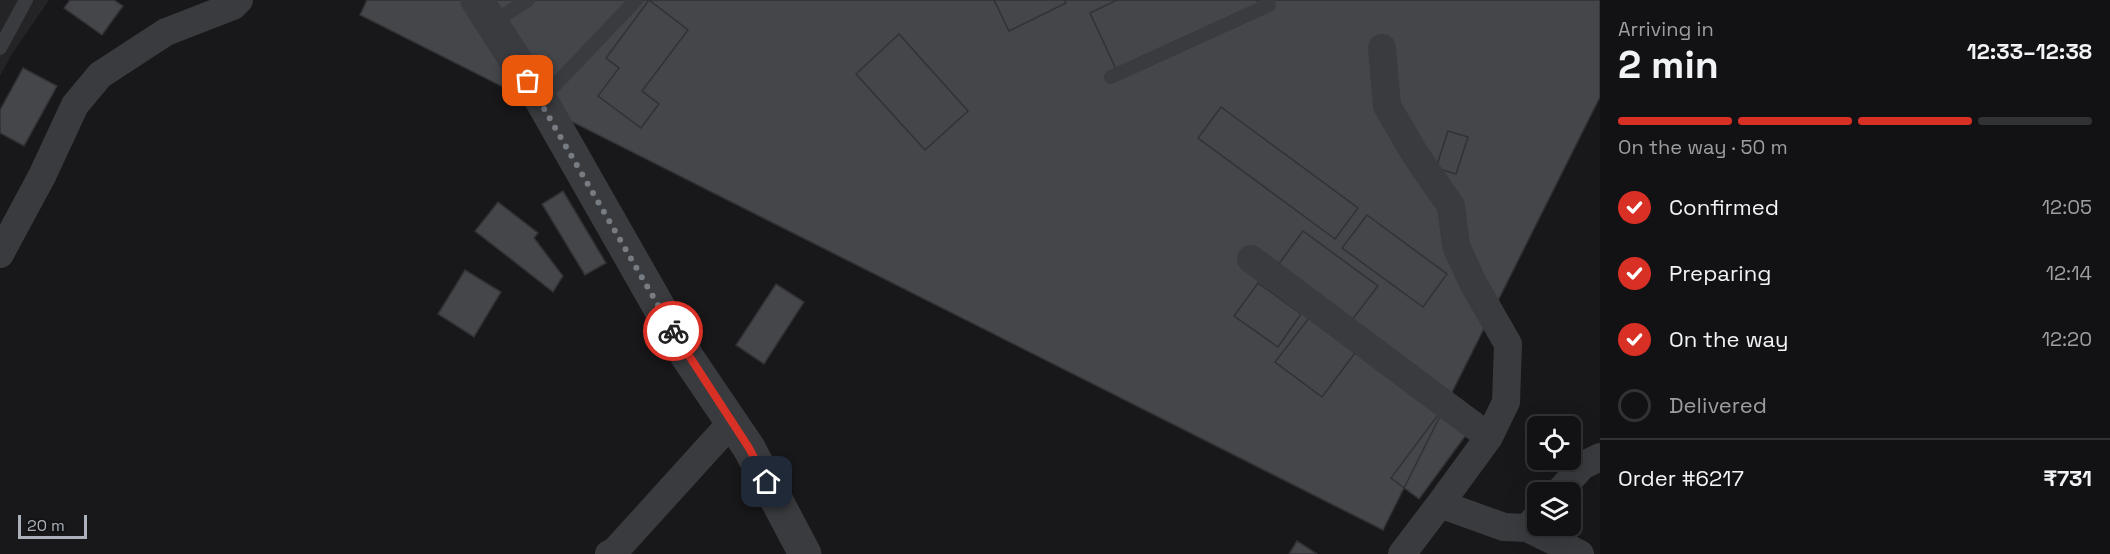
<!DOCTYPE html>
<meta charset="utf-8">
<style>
:root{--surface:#121214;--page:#1b1b1d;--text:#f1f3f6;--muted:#9c9ea0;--line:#313234;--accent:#d93025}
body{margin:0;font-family:"Space Grotesk",sans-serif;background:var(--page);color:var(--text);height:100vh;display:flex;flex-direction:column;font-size:22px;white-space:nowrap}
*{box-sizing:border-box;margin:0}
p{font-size:20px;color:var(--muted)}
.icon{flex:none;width:33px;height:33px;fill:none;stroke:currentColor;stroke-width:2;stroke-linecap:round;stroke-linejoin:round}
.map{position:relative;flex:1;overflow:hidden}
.details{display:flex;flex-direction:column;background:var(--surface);width:510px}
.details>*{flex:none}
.tools{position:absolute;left:1527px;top:416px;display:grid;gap:12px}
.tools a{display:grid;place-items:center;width:54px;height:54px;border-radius:9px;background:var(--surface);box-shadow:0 6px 24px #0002,0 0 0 2px var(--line);font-size:30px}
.scale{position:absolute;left:18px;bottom:15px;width:69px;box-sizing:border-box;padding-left:6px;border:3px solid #aab1ba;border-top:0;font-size:16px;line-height:21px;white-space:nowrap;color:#aab1ba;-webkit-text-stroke:4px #131315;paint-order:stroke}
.pin{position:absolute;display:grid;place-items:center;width:51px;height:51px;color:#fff;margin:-26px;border-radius:12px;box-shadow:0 3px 9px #0006}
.courier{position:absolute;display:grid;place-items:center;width:60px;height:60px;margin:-30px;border:4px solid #d93025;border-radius:50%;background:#fff;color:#222;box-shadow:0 2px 8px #0007}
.overview em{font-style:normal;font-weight:700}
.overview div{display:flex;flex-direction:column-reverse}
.overview{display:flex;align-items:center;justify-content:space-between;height:102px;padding:0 18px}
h1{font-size:39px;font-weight:700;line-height:45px}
.bar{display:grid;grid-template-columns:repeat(4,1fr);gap:9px 6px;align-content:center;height:72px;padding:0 18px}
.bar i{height:8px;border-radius:4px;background:var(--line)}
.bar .selected{background:var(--accent)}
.bar p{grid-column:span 4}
.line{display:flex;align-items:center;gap:15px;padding:0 18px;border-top:2px solid var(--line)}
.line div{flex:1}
ol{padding:0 18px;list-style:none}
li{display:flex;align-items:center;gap:18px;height:66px}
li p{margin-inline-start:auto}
li .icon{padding:6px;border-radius:50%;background:var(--accent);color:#fff;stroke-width:4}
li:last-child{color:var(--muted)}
li i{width:33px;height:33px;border:3px solid var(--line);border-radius:50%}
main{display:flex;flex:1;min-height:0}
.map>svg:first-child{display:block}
</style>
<main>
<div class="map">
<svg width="1600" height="554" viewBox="0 0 1600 554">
<rect width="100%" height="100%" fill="#18181a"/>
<path fill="#242427" d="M0,0H49L12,54L0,76Z"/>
<path fill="#44464a" stroke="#323236" stroke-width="1.5" d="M70,0H114L123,6L102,35L64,8Z
M367,0H1600V97L1383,530L360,15Z
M649,0L688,30L642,91L659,104L641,128L598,96L619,68L606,58Z
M994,0H1064L1066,3L1009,31Z
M1117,0H1257L1259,5L1117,71L1090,13Z
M899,34L968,111L925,150L856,74Z
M23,68L57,86L24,146L0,133V110Z
M1221,107L1358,208L1335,239L1198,138Z
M1448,131L1468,137L1456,174L1436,168Z
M563,191L606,263L585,275L542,204Z
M498,202L538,233L534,238L563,276L553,292L475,231Z
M1367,215L1447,274L1423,307L1342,248Z
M1303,231L1378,286L1352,320L1278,265Z
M465,270L501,292L474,337L438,314Z
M1258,283L1301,314L1278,347L1234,316Z
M776,284L804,302L764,364L736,345Z
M1309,318L1355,353L1322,397L1275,362Z
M1441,411L1469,431L1419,499L1391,478Z
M1297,541L1317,554H1289Z"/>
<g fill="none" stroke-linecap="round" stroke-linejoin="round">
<path stroke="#393b3f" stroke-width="14" d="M492,23L528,0
M0,48L26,0
M1111,77L1269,5L1267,0
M541,100L636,0"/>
<path stroke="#393b3f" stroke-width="28" d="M1382,48L1387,106L1415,154L1451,206L1456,246L1473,283L1508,344L1506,402L1489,437L1440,504L1504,527L1527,528L1538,516
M0,254L42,176L75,105L100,75L166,32L233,6L239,0
M1251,259L1489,437
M1559,492L1582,466L1600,457
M1527,528L1580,554
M609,554L615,551L732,422
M1402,554L1440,504"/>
<path stroke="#393b3f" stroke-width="33" d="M477,0L541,100L688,358L749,448L805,554"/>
</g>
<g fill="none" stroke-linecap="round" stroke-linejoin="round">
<path stroke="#777b82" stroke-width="6" stroke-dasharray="0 10.8" d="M528,81L673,331"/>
<path stroke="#d93025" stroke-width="8" d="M673,331L749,448L767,482"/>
</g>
</svg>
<div class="tools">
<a><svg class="icon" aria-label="locate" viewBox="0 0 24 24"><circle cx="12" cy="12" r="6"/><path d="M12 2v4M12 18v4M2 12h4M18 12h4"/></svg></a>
<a><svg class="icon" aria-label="layers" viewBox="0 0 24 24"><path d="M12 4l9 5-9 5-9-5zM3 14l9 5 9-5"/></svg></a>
</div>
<div class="scale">20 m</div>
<div class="pin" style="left:528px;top:81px;background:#ea580c"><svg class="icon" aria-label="bag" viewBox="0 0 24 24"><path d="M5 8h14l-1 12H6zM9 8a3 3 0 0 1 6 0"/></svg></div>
<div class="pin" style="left:767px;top:482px;background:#1f2937"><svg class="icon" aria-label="home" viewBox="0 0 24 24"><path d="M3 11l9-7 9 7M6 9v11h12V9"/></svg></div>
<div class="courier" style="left:673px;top:331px"><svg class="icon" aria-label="bike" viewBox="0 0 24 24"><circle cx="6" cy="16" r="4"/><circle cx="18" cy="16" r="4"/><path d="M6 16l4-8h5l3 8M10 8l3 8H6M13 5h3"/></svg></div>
</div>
<section class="details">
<div class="overview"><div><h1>2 min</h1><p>Arriving in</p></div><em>12:33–12:38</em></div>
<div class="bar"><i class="selected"></i><i class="selected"></i><i class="selected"></i><i></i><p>On the way · 50 m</p></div>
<ol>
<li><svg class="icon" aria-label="check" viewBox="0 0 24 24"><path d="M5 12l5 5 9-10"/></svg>Confirmed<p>12:05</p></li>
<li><svg class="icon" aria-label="check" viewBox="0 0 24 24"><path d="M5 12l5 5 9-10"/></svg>Preparing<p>12:14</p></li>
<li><svg class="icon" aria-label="check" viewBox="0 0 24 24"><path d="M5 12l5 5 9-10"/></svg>On the way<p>12:20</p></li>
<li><i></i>Delivered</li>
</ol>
<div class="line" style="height:78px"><div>Order #6217</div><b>₹731</b></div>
</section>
</main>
